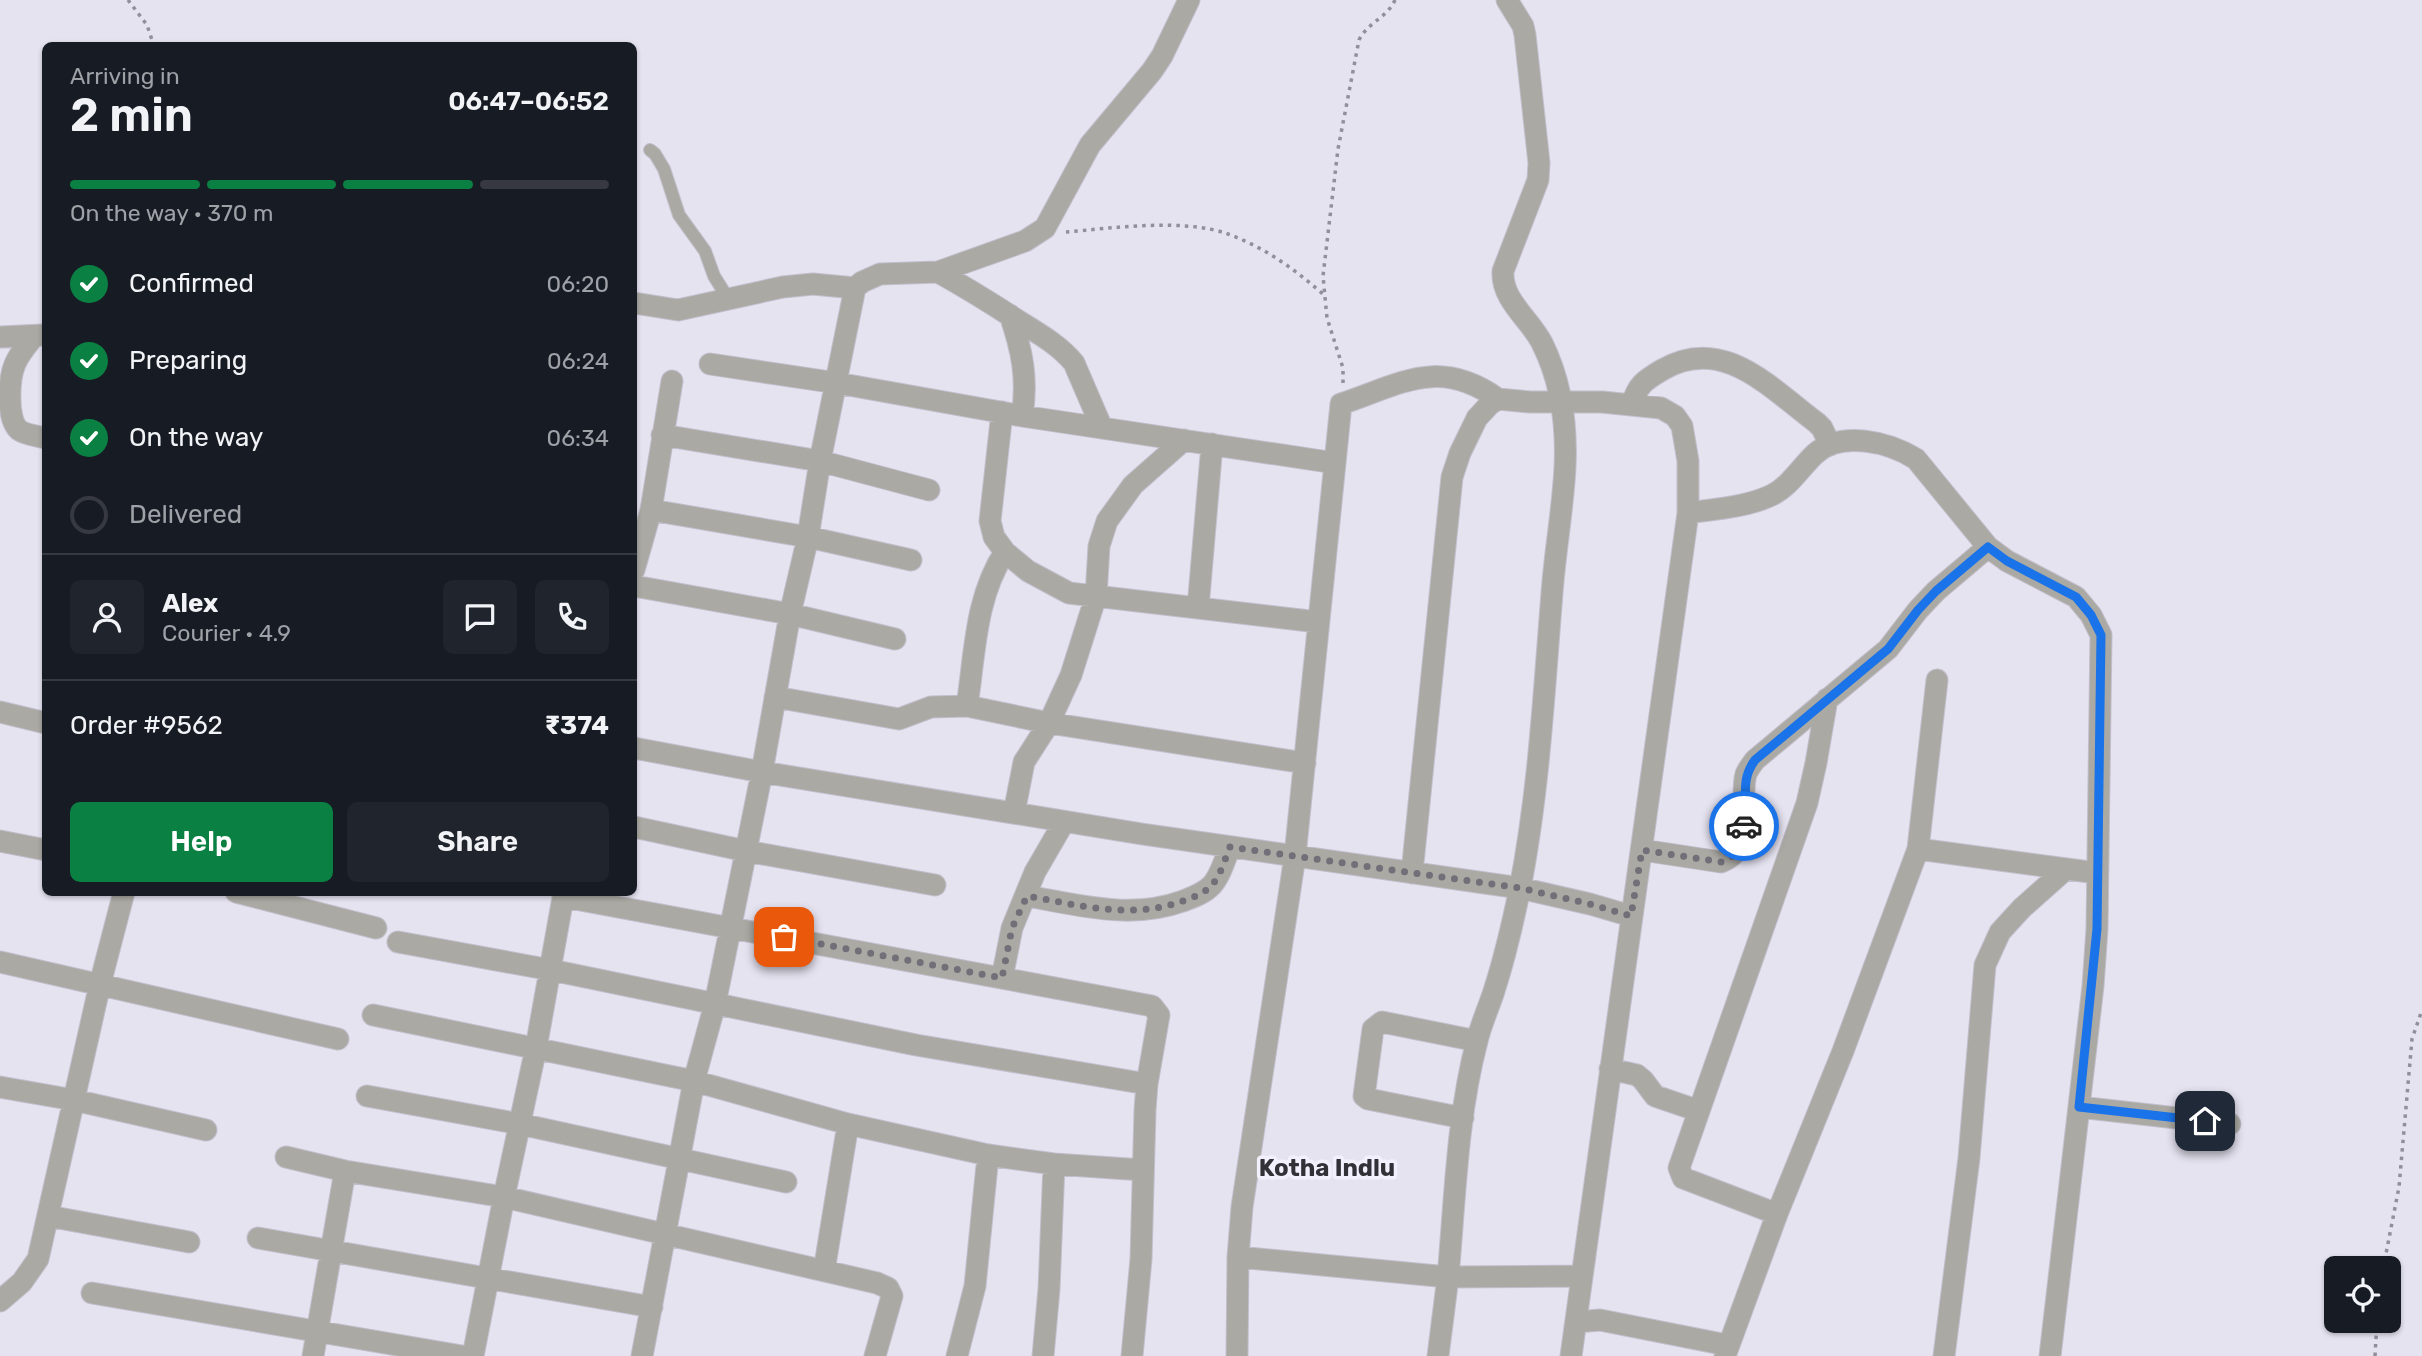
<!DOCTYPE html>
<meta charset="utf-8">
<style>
:root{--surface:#171b24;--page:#20242c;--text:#f1f3f6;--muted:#9ea1a6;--line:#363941;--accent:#0b8043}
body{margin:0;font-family:Rubik,sans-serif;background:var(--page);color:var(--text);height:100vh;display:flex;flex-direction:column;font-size:26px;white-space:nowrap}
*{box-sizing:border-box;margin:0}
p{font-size:23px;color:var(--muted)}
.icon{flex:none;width:38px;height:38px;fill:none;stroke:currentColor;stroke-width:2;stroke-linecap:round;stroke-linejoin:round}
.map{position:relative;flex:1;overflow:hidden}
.sheet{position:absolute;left:42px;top:42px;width:595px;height:854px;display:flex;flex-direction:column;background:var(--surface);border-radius:10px;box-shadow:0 2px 5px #0004}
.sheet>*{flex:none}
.controls{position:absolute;left:2324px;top:1256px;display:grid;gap:14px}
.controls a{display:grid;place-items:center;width:77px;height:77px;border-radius:10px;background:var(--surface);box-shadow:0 2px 5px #0004;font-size:35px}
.pin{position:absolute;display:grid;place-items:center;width:60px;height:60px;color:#fff;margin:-30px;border-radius:14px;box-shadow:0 4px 10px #0006}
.courier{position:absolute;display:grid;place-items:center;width:70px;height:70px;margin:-35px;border:5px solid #1a73e8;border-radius:50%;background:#fff;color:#222;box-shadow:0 2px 9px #0007}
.head em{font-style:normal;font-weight:600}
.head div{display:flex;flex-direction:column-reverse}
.head{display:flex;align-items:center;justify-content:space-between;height:119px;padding:0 28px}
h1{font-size:46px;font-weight:600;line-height:52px}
.bar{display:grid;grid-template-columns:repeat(4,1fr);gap:10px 7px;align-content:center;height:84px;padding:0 28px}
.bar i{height:9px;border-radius:5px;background:var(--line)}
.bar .active{background:var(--accent)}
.bar p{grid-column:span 4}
.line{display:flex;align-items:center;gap:18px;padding:0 28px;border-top:2px solid var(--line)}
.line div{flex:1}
.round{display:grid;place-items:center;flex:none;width:74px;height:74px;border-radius:10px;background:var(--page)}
ol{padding:0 28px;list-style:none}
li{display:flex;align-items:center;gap:21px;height:77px}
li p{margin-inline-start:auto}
li .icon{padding:7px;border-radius:50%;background:var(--accent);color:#fff;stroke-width:4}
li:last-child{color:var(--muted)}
li i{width:38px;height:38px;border:4px solid var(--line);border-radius:50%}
.action{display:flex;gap:14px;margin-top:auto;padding:14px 28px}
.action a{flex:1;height:80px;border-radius:10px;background:var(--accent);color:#fff;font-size:28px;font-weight:600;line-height:80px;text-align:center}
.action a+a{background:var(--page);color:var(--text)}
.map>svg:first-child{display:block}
</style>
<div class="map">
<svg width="2422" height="1356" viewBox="0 0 2422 1356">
<rect width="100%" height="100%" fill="#e6e3f1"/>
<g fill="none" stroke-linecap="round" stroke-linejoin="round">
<g stroke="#c2bfcc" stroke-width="14">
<path id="lane" d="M650,150L655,154L664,169L679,215L705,251L714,276L729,300"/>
</g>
<g stroke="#c2bfcc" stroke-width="23">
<path id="street" d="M1507,0L1523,26L1525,35L1539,163L1538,180L1503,271C1501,300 1530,319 1542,343C1562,383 1567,424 1565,467C1563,509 1555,551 1552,593C1544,692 1539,791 1520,888C1513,922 1505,957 1494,991C1489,1007 1481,1024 1477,1041C1457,1117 1455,1199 1448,1277L1582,1276
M938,272C965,287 991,303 1017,320C1038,333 1059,345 1074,363L1102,428
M634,303L678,310L783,287L813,284L855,288
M1010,315C1022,350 1028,379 1022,416
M34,336C27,345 19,354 15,364C9,378 6,419 19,430C26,435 37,436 46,438
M0,337L43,335
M710,364L837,383L1022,416L1335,463
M1632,405C1637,385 1645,380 1662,370C1723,334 1770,388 1817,423L1822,428L1830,445
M1002,412L990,521L994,537L1005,552L1028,571L1069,593L1318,622
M662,435L820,461L929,490
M651,510L808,537L911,560
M1688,513C1716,509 1747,507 1772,495C1790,486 1801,467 1815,454C1841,430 1889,442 1916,459L1988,547L2007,561L2076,597L2091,615L2101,635L2097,929L2093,986L2050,1356
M634,570L651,510L672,381
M634,586L790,614L895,639
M1198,608L1212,444
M775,697L899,719L931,707L967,706L1049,723L1305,763
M967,706C975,654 975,597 1005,552
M0,712L46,723
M634,748L762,772L1142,834L1520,888L1590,904L1631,916
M1014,813L1024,762L1049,723L1071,675L1096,596L1099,546L1107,521L1133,485L1184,440
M634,827L746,851L935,885
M0,841L46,850
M1918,849L2097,873
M1642,850L1721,862C1758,848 1738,802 1746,774C1748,769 1752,764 1755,760L1888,649L1918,610L1936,591L1988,547
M1412,873L1452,477L1460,453L1477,418L1490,404L1498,399L1530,402H1602L1661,408L1675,416L1682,426L1688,461V513L1571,1356
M236,892L376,928
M1027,896C1079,905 1131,920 1183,901C1193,897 1203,894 1211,886C1220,877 1225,859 1230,847
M564,897L1152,1006L1159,1015L1147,1084L1145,1110L1141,1259L1132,1356
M398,942L551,970L916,1045L1147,1084
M0,962L338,1039
M1002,978L1012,928L1035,872L1064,822
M373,1015L694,1081L848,1124L988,1155L1054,1164L1143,1170
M1610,1069L1637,1075L1643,1080L1655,1096L1699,1111
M0,1087L74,1100L206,1130
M367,1096L520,1124L786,1182
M2079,1107L2230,1124
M1463,1118L1368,1099L1364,1096L1373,1029L1382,1022L1477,1041
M286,1157L345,1171L504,1197L877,1283L888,1288L892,1296L875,1356
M1777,1214L1683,1178L1679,1168L1807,803L1816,763L1827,699
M48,1216L189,1242
M258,1238L652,1307
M1238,1257L1448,1277L1438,1356
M824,1271L848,1124
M92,1293L462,1356
M0,1301L22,1282L38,1259L100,984L124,892
M1576,1322L1600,1320L1727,1345
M313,1356L345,1171
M473,1356L504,1197L536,1048L564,892
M642,1356L694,1081L715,1004L762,772L790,614L808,537L820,461L855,288L862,282L880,274L938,272L1025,241L1045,228L1090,145L1152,71L1162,56L1189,0
M957,1356L975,1286L988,1155
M1043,1356L1049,1289L1054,1164
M1237,1356L1238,1257L1242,1207L1295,856L1341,404C1403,383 1439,357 1498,399
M1725,1356L1777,1214L1843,1051L1918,849L1937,680
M1944,1356L1969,1158L1985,965L2000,932L2022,908L2066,869"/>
</g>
<path stroke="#918f9a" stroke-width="3.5" stroke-dasharray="3.5 5" stroke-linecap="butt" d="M128,0L147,25L154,46
M1066,232C1113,228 1184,218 1228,234C1264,247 1296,270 1324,295
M1343,383V368L1327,318L1323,276L1338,149L1359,40C1368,22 1387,18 1395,0
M2383,1269L2399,1187L2412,1039L2422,1010
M2375,1356L2377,1321"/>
<use href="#lane" stroke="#aba9a3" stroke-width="12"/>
<use href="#street" stroke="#aba9a3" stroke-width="21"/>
</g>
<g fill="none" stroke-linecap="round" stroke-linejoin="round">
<path stroke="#716f78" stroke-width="7" stroke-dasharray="0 12.6" d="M784,937L1002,978L1012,928L1027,896C1079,905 1131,920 1183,901C1193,897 1203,894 1211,886C1220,877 1225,859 1230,847L1520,888L1590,904L1631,916L1642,850L1721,862C1741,855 1739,845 1744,826"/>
<path stroke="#1a73e8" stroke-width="9" d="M1744,826C1750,801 1738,783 1755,760L1888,649L1918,610L1936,591L1988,547L2007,561L2076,597L2091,615L2101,635L2097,929L2079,1107L2205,1121"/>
</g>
<g text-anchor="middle" stroke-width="7" stroke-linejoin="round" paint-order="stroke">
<g font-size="24" font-weight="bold" fill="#323137" stroke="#f3f0fe">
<text x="1327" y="1176">Kotha Indlu</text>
</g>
</g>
</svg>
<div class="controls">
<a><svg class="icon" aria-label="locate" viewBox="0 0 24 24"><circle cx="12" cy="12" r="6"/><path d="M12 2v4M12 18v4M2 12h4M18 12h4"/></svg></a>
</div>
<div class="pin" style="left:784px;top:937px;background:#ea580c"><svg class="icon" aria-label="bag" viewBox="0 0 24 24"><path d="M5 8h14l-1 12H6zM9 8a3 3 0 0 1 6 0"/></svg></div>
<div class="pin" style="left:2205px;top:1121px;background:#1f2937"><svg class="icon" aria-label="home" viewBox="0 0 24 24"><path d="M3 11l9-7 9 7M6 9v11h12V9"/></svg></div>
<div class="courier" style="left:1744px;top:826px"><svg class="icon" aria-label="car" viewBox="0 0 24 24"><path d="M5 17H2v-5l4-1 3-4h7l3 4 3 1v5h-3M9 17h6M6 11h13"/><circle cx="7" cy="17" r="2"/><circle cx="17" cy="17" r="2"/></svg></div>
<section class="sheet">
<div class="head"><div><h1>2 min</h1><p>Arriving in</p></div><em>06:47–06:52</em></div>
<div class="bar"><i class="active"></i><i class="active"></i><i class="active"></i><i></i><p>On the way · 370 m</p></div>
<ol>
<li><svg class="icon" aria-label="check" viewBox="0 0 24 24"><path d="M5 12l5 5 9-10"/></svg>Confirmed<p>06:20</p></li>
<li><svg class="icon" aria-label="check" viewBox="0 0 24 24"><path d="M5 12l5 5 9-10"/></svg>Preparing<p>06:24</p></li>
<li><svg class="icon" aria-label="check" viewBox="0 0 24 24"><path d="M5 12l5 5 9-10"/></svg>On the way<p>06:34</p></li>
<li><i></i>Delivered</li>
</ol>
<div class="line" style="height:126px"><a class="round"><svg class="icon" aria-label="person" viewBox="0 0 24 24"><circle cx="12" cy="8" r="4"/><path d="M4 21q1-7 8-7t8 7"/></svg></a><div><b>Alex</b><p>Courier · 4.9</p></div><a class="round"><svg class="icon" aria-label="chat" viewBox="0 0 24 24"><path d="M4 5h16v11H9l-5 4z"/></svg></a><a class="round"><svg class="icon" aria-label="phone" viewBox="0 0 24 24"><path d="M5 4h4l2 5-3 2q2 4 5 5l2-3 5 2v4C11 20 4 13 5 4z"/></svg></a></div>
<div class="line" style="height:91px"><div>Order #9562</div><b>₹374</b></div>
<div class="action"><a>Help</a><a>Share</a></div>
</section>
</div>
